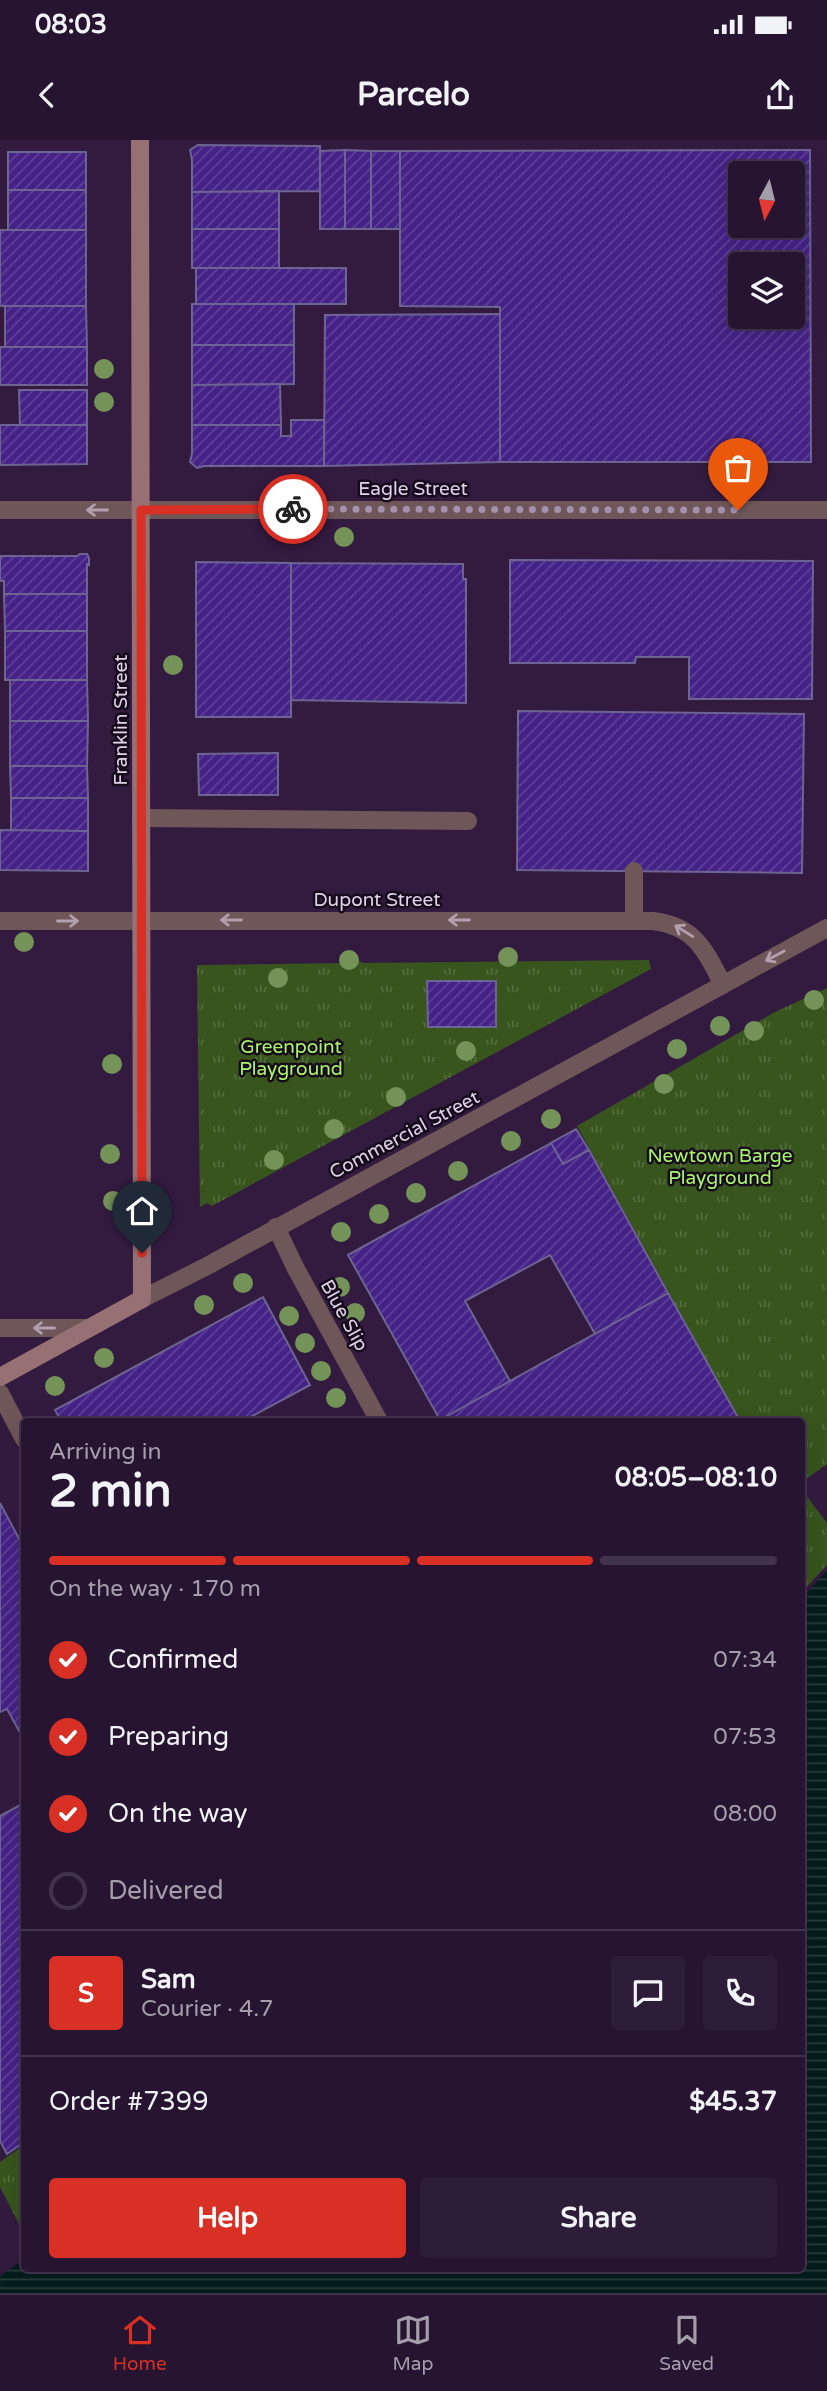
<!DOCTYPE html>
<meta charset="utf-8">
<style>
:root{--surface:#261430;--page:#2e1d38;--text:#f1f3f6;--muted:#a49eab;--line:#42334c;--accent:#d93025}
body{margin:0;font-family:"Varela Round",sans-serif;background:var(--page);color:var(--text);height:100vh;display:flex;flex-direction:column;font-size:26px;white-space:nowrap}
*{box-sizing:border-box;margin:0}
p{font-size:23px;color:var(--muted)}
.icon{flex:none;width:38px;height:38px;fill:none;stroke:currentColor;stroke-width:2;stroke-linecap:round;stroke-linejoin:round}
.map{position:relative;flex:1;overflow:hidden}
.panel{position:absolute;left:21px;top:1278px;width:784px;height:854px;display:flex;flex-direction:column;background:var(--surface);border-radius:7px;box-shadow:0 7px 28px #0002,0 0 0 2px var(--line)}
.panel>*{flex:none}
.needle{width:46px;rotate:187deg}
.tools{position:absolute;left:728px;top:21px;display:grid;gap:14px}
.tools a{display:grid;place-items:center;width:77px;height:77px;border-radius:7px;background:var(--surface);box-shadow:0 7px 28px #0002,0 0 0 2px var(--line);font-size:35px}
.pin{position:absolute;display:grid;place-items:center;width:60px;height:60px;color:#fff;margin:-72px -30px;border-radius:50% 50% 50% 0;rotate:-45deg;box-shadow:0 0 7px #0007}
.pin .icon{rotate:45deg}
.courier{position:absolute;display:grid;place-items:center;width:70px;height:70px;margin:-35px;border:5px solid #d93025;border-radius:50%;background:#fff;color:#222;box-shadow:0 2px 9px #0007}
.summary em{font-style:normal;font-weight:700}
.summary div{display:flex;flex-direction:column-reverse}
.summary{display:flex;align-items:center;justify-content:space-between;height:119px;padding:0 28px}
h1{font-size:46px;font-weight:700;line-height:52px}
.bar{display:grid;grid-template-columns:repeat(4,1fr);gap:10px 7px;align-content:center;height:84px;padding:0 28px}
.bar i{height:9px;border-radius:5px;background:var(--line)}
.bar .active{background:var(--accent)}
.bar p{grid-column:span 4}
.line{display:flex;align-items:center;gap:18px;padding:0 28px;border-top:2px solid var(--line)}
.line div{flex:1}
.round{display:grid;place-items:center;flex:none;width:74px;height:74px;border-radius:7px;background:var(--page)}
ol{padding:0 28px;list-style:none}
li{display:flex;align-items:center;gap:21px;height:77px}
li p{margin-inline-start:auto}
li .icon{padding:7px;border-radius:50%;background:var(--accent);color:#fff;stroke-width:4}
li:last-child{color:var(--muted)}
li i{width:38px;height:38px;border:4px solid var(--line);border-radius:50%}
.button{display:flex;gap:14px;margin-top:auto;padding:14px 28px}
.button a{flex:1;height:80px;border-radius:7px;background:var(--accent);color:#fff;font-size:28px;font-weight:700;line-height:80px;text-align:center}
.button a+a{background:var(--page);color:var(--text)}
.status{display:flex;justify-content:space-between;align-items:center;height:49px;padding:0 35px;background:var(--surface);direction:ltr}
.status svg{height:19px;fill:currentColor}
header{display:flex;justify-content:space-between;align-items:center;height:91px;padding:0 28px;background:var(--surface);font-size:32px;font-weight:700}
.tab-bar{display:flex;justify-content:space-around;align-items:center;height:98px;border-top:2px solid var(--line);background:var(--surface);font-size:19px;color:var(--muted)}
.tab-bar a{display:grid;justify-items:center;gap:4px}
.tab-bar .active{color:var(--accent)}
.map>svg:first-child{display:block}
</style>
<div class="status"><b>08:03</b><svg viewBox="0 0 49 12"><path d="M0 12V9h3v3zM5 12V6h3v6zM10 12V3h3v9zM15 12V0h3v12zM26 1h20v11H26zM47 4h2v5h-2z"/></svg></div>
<header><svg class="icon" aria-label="back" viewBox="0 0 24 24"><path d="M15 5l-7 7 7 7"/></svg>Parcelo<svg class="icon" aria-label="share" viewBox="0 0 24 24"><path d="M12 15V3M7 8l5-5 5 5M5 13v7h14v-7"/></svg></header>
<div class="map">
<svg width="827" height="2153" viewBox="0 0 827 2153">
<defs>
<pattern id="park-tufts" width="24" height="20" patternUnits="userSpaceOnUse" patternTransform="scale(1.75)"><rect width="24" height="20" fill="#37551d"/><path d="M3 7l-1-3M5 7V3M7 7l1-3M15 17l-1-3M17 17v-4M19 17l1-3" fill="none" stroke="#546c3e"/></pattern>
<pattern id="water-rules" width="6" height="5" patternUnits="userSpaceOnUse" patternTransform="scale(1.75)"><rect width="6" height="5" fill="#041d1c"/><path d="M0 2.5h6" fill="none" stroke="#283d3d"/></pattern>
<pattern id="building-hatch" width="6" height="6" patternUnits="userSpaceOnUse" patternTransform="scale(1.75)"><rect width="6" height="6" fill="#452287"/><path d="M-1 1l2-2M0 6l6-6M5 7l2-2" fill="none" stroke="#604198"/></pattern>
</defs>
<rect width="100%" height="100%" fill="#331b40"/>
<path fill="url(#park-tufts)" d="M649,820L651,829L212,1066L207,1063L200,1067L197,825L351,823L359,821L363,823Z
M827,848V1324L802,1342V1281H740L577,986L775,872Z
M802,1350L827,1383V1425L802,1452Z
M24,2005V2094L0,2047V2022Z"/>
<path fill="url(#water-rules)" d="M827,1430V2153H0V2136L24,2119V2128H802V1458Z"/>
<path fill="url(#building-hatch)" stroke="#6d6492" stroke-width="2" fill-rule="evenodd" d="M198,5L320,6V51L192,52V20L190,10Z
M345,10L371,11V89H345Z
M345,10V89H320V11Z
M810,10L811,322H500V167L400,166V11ZM740,33H793V86H740ZM740,124H793V177H740Z
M371,11H400V89H371Z
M8,12H86V50H8Z
M8,50H86V90H8Z
M279,51V89H192V52Z
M192,89H279V128H192Z
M0,90H86V166H0Z
M196,128H346V164H196Z
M192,164H294V205H192Z
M5,166H86L87,207H5Z
M500,174V322L324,326L325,175Z
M192,205H294V244L192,245Z
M0,207H87V245H0Z
M280,244L281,285H192V245Z
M19,250H87V285H20Z
M291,280H324V326H204L197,328L190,322L192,314V285H281V296H291Z
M0,285H87V324L0,325Z
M80,414H87L89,418V425L87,424V454H4V441H0V416H77Z
M510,420L813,421L812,559H689V517H636L635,523H510Z
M196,422L291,423V577H196Z
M291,423L463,424V439H466V563L291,560Z
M4,454H87V491H5Z
M5,491H87V540H5Z
M10,540H87L88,581H10Z
M518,571L804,574L802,733L517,730Z
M10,581H88L87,626H10Z
M278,613V655H199L198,614Z
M10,626H87L88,658H11Z
M11,658H88V691L11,690Z
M0,690L88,691V731L0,730Z
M427,841H496V887H428Z
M576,989L589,1010L563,1024L551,1003Z
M551,1003L563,1024L589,1010L668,1153L595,1194L550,1115L465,1161L510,1241L440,1280L348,1115Z
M668,1153L740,1281L440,1280L625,1177Z
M263,1157L310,1245L243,1281H61L55,1270Z
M0,1363L24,1408V1600L7,1569L0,1572Z
M24,1663V2002L7,2014L0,2001V1676Z"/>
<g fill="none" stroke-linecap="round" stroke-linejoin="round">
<path stroke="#6f5658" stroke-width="18" d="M141,678L468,681
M634,731V780"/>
<path stroke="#6f5658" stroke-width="18" d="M0,370H827
M0,781H653C695,786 705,810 723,845
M276,1087L295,1127L379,1281
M142,1159L209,1125L827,788
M0,1188H89
M0,1253L24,1299"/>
<path stroke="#977074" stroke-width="18" d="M0,1237L142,1159L140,0"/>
</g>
<g fill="#749358">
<circle cx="104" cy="229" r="10"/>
<circle cx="104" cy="262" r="10"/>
<circle cx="344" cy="397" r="10"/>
<circle cx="173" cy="525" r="10"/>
<circle cx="24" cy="802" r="10"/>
<circle cx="508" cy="817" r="10"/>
<circle cx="349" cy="820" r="10"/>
<circle cx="278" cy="838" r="10"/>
<circle cx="814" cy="860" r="10"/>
<circle cx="720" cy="886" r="10"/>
<circle cx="754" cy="891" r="10"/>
<circle cx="677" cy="909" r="10"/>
<circle cx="466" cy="911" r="10"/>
<circle cx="112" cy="924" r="10"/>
<circle cx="664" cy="944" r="10"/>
<circle cx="396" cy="957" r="10"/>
<circle cx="551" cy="979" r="10"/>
<circle cx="334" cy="989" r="10"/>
<circle cx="511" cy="1001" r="10"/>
<circle cx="110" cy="1014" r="10"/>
<circle cx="274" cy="1020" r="10"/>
<circle cx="458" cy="1031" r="10"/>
<circle cx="416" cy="1053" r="10"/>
<circle cx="113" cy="1061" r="10"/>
<circle cx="379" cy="1074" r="10"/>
<circle cx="341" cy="1092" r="10"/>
<circle cx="243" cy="1143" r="10"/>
<circle cx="340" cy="1147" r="10"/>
<circle cx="204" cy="1165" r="10"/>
<circle cx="355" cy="1173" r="10"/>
<circle cx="289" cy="1176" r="10"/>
<circle cx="305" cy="1203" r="10"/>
<circle cx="104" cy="1218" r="10"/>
<circle cx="321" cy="1231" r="10"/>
<circle cx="55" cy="1246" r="10"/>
<circle cx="336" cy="1258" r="10"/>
</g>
<defs><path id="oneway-shaft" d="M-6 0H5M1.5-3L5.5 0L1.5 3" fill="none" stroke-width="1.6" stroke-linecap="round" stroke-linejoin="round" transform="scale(1.75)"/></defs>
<g stroke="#b3a0af">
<use href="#oneway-shaft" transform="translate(97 370) rotate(180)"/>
<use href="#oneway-shaft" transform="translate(231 780) rotate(-180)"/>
<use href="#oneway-shaft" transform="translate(459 780) rotate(-180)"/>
<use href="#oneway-shaft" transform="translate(68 781)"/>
<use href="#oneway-shaft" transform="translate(684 791) rotate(-148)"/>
<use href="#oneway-shaft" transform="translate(775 816) rotate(152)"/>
<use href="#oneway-shaft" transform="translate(44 1188) rotate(-180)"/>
</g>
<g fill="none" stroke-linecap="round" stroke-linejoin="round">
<path stroke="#a391ae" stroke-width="7" stroke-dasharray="0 12.6" d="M293,369L738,370"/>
<path stroke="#d93025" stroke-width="9" d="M142,1113L141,370L293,369"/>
</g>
<g text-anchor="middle" stroke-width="5" stroke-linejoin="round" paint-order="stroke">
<g font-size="19" fill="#e0d1e9" stroke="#150b1b">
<text x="413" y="355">Eagle Street</text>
<text transform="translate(120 580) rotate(-90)" y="7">Franklin Street</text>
<text x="377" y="766">Dupont Street</text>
<text transform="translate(404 994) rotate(-28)" y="7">Commercial Street</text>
<text transform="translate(345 1175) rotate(61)" y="7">Blue Slip</text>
</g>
<g font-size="19" fill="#aaf66b" stroke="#150b1b">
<text x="291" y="913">Greenpoint<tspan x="291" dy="22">Playground</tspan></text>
<text x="720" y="1022">Newtown Barge<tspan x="720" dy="22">Playground</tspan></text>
</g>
</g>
</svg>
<div class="tools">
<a><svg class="needle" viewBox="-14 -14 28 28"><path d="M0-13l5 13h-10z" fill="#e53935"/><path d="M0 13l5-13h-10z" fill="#a49eab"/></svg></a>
<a><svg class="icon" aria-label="layers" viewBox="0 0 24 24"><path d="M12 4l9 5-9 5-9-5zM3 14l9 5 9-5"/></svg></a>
</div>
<div class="pin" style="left:738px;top:370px;background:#ea580c"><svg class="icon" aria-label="bag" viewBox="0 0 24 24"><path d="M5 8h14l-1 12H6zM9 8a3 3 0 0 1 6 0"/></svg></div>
<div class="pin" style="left:142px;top:1113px;background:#1f2937"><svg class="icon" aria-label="home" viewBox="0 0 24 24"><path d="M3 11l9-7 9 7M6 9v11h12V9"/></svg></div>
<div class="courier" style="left:293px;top:369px"><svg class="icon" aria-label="bike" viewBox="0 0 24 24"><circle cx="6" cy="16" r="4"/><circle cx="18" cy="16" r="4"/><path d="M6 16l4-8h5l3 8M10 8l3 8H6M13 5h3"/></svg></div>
<section class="panel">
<div class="summary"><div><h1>2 min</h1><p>Arriving in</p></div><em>08:05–08:10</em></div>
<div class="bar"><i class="active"></i><i class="active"></i><i class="active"></i><i></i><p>On the way · 170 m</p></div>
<ol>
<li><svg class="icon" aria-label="check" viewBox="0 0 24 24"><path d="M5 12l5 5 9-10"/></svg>Confirmed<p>07:34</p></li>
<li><svg class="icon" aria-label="check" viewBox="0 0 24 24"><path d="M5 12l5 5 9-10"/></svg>Preparing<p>07:53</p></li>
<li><svg class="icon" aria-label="check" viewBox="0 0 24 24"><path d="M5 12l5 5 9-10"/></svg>On the way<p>08:00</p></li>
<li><i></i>Delivered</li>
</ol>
<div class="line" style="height:126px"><b class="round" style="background:var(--accent);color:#fff">S</b><div><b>Sam</b><p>Courier · 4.7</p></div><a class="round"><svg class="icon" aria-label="chat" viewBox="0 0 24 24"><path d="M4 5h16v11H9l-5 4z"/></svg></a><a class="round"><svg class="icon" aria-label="phone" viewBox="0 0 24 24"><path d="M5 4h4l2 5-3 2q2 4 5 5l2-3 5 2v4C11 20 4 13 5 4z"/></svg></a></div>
<div class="line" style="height:91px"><div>Order #7399</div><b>$45.37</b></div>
<div class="button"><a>Help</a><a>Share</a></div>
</section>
</div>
<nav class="tab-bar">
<a class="active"><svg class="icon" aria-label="home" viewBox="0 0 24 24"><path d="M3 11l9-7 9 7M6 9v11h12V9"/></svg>Home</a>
<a><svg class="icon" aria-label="map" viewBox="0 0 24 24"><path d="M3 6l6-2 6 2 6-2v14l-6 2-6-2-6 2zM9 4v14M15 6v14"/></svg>Map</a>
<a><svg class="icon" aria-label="saved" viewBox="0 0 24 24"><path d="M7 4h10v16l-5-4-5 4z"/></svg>Saved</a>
</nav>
